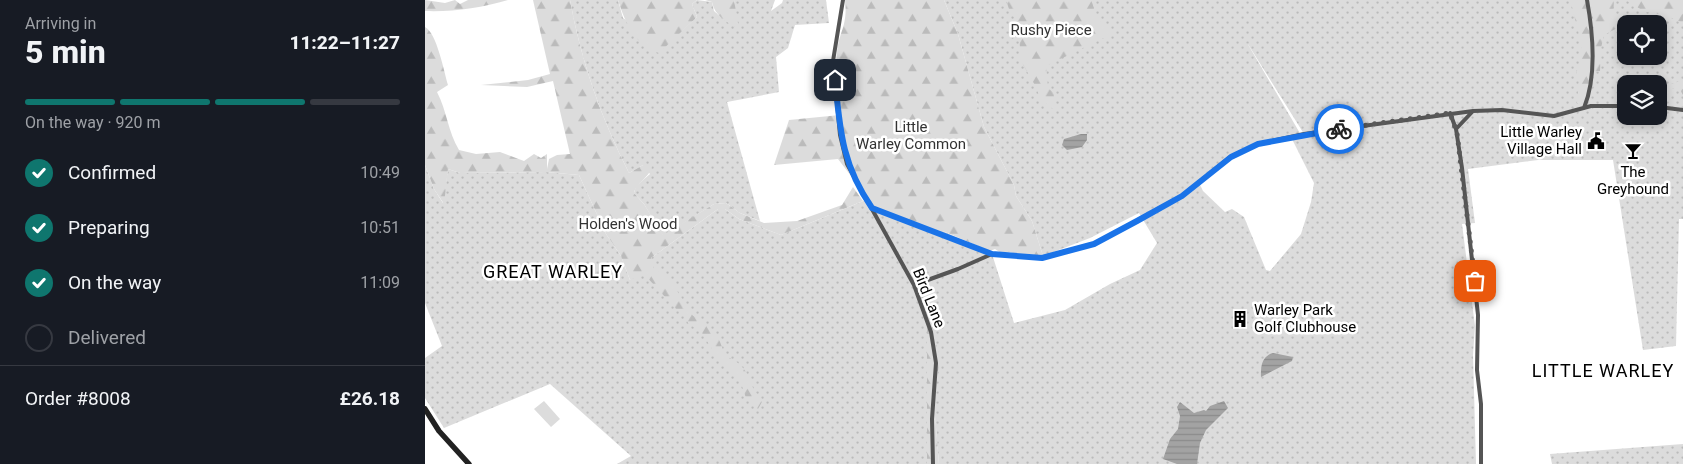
<!DOCTYPE html>
<meta charset="utf-8">
<style>
:root{--surface:#171b24;--page:#20242c;--text:#f1f3f6;--muted:#9ea1a6;--line:#363941;--accent:#0f766e}
body{margin:0;font-family:Roboto,sans-serif;background:var(--page);color:var(--text);height:100vh;display:flex;flex-direction:column;font-size:19px;white-space:nowrap}
*{box-sizing:border-box;margin:0}
p{font-size:16px;color:var(--muted)}
.icon{flex:none;width:28px;height:28px;fill:none;stroke:currentColor;stroke-width:2;stroke-linecap:round;stroke-linejoin:round}
.map{position:relative;flex:1;overflow:hidden}
.panel{display:flex;flex-direction:column;background:var(--surface);width:425px}
.panel>*{flex:none}
.controls{position:absolute;left:1192px;top:15px;display:grid;gap:10px}
.controls a{display:grid;place-items:center;width:50px;height:50px;border-radius:10px;background:var(--surface);box-shadow:0 2px 8px #0003;font-size:25px}
.pin{position:absolute;display:grid;place-items:center;width:42px;height:42px;color:#fff;margin:-21px;border-radius:10px;box-shadow:0 2px 8px #0006}
.courier{position:absolute;display:grid;place-items:center;width:50px;height:50px;margin:-25px;border:4px solid #1a73e8;border-radius:50%;background:#fff;color:#222;box-shadow:0 1px 6px #0007}
.overview em{font-style:normal;font-weight:800}
.overview div{display:flex;flex-direction:column-reverse}
.overview{display:flex;align-items:center;justify-content:space-between;height:85px;padding:0 25px}
h1{font-size:32px;font-weight:800;line-height:38px}
.bar{display:grid;grid-template-columns:repeat(4,1fr);gap:8px 5px;align-content:center;height:60px;padding:0 25px}
.bar i{height:6px;border-radius:4px;background:var(--line)}
.bar .selected{background:var(--accent)}
.bar p{grid-column:span 4}
.line{display:flex;align-items:center;gap:12px;padding:0 25px;border-top:1px solid var(--line)}
.line div{flex:1}
ol{padding:0 25px;list-style:none}
li{display:flex;align-items:center;gap:15px;height:55px}
li p{margin-inline-start:auto}
li .icon{padding:5px;border-radius:50%;background:var(--accent);color:#fff;stroke-width:4}
li:last-child{color:var(--muted)}
li i{width:28px;height:28px;border:2px solid var(--line);border-radius:50%}
main{display:flex;flex:1;min-height:0}
.map>svg:first-child{display:block}
</style>
<main>
<section class="panel">
<div class="overview"><div><h1>5 min</h1><p>Arriving in</p></div><em>11:22–11:27</em></div>
<div class="bar"><i class="selected"></i><i class="selected"></i><i class="selected"></i><i></i><p>On the way · 920 m</p></div>
<ol>
<li><svg class="icon" aria-label="check" viewBox="0 0 24 24"><path d="M5 12l5 5 9-10"/></svg>Confirmed<p>10:49</p></li>
<li><svg class="icon" aria-label="check" viewBox="0 0 24 24"><path d="M5 12l5 5 9-10"/></svg>Preparing<p>10:51</p></li>
<li><svg class="icon" aria-label="check" viewBox="0 0 24 24"><path d="M5 12l5 5 9-10"/></svg>On the way<p>11:09</p></li>
<li><i></i>Delivered</li>
</ol>
<div class="line" style="height:65px"><div>Order #8008</div><b>£26.18</b></div>
</section>
<div class="map">
<svg width="1258" height="464" viewBox="0 0 1258 464">
<defs>
<pattern id="grass-dots" width="8" height="8" patternUnits="userSpaceOnUse" patternTransform="scale(1.25)"><rect width="8" height="8" fill="#dcdcdc"/><path d="M2 2h.1M6 6h.1" fill="none" stroke="#bbb" stroke-width="1.8" stroke-linecap="round"/></pattern>
<pattern id="forest-firs" width="22" height="20" patternUnits="userSpaceOnUse" patternTransform="scale(1.25)"><rect width="22" height="20" fill="#dcdcdc"/><path d="M5 1l3.5 6h-7zM16 11l3.5 6h-7z" fill="#bbb"/></pattern>
<pattern id="water-rules" width="6" height="5" patternUnits="userSpaceOnUse" patternTransform="scale(1.25)"><rect width="6" height="5" fill="#a3a3a3"/><path d="M0 2.5h6" fill="none" stroke="#8b8b8b"/></pattern>
</defs>
<rect width="100%" height="100%" fill="#fff"/>
<path fill="url(#grass-dots)" fill-rule="evenodd" d="M145,0H193L198,18L241,45L272,17L267,4L272,0L287,2L289,11L299,20L310,10L309,0H350L346,11L357,3L358,0H401L404,23L370,25L363,48L351,57L354,92L302,102L335,221L315,213L301,203L289,204L238,236L219,204L209,193L211,186L225,174L218,165L204,173C176,118 156,61 145,0Z
M519,0H1258V219H1254L1251,346L1218,350L1188,160H1113L1043,169L1050,223L1037,224L1050,326L1048,355L1051,464H514L502,319V464H192L206,456L125,384L19,428L0,398V358L17,346L0,303V165L9,189L18,203L23,169L35,173L121,172L154,175L181,234L196,256L205,280L226,258L293,209H300L314,219L356,235L443,199L449,206L520,232L567,254L589,323L640,310L685,284L715,270L732,243L714,213L665,238L618,256L607,221L591,196L589,185L559,127L533,34ZM1201,24H1234V56H1201ZM821,41L879,134L876,135ZM1201,84H1234V116H1201ZM866,137L889,183L886,202L876,234L845,271L841,270L819,217L807,209L800,212L778,191L774,183C809,155 821,146 866,137Z
M1258,444V464H1127L1125,454Z"/>
<path fill="url(#forest-firs)" d="M0,0L20,3L30,0L35,4L43,0H83C56,8 28,12 0,11Z
M108,0H145C156,61 176,118 204,173L218,165L227,166C224,179 212,181 209,193L219,204L238,235L289,204L301,203L315,213L339,223L372,221L417,205L428,187L438,201L356,235L314,219L300,209H293L226,258L229,269L242,275L268,316C283,321 297,339 299,355C304,358 312,361 316,366C328,377 323,388 338,400L333,409L321,398L316,383L294,360L277,333L263,323L259,311L252,310L219,274L205,280L196,256L181,234L154,175L121,172L35,173L23,169L19,204L9,189L0,165V27C12,33 19,72 23,85L12,92C22,111 23,132 34,150L51,154L75,152L99,161L109,154L116,158L122,154V169L124,159L132,155L145,154L128,81L102,87L56,85L103,80L125,74Z
M193,0H272L267,4L272,17L234,53C211,46 200,23 193,0Z
M280,0H309L314,29C301,22 290,16 287,2Z
M420,0H519L533,34L559,127L589,185L591,196L607,221L618,256L601,257L585,252L576,253L570,249L565,251L520,232L481,222L449,206L413,159L349,165L364,120L415,115C413,94 409,74 412,53C414,31 423,26 420,0Z
M581,0L667,1L671,18L689,33L621,66L623,88L629,93V110L615,98L611,87L596,61L593,22L585,12Z
M1146,0H1160C1167,32 1169,76 1159,108L1152,103L1154,80L1151,71C1165,51 1148,22 1146,0Z
M1165,0H1189L1188,16H1202L1213,23L1201,24V35L1196,26L1179,35L1176,48L1175,71L1170,72L1169,23Z
M1201,0H1258V23L1235,13L1220,12Z
M1258,80V95L1254,88H1248L1245,95H1239L1237,87Z
M502,317L515,356L509,401L514,464H502Z"/>
<path fill="#dcdcdc" d="M119,401L135,419L126,427L109,409Z"/>
<path fill="url(#water-rules)" d="M656,134H662V140L657,147L642,150L637,145L639,139Z
M848,353L868,357L867,361L836,377C836,367 836,357 848,353Z
M799,401L803,408L781,430L775,443L772,464H752L738,459L745,439L753,429L755,416L752,407L755,402L769,413L779,410L781,411L785,406Z"/>
<g fill="none" stroke-linecap="round" stroke-linejoin="round">
<path stroke="#555" stroke-width="4" d="M418,0L408,61L415,135L422,164L489,285L506,332L511,363L507,419L508,464
M1234,107L1258,110
M1159,108C1172,76 1168,33 1162,0
M1025,113L1031,129L1037,168L1053,315L1052,370L1056,404V464
M1031,129L1048,111
M447,208L567,254
M489,285L533,269L567,254L617,258L669,244L757,196L805,157L833,144L879,134L1048,111L1077,110L1129,116L1166,106H1201"/>
<path stroke="#222" stroke-width="5.5" d="M0,409L14,431L44,464"/>
</g>
<g fill="none" stroke-linecap="round" stroke-linejoin="round">
<path stroke="#595959" stroke-width="5" stroke-dasharray="0 9" d="M914,129L1025,113L1032,133L1050,281"/>
<path stroke="#1a73e8" stroke-width="6" d="M410,80C415,130 417,165 447,208L567,254L617,258L669,244L712,221L757,196L806,157L833,144L914,129"/>
</g>
<defs>
<g id="civic-bare" transform="scale(1.35)"><path d="M-.6-6.5H3V-4.5H.6V-3L4-1V1h2V6H-6V1h2V-1L-.6-3ZM-1.2 2.5V6h2.4V2.5Z" fill="#000" stroke="#fff" stroke-width="2.5" paint-order="stroke"/></g>
<g id="bar-bare" transform="scale(1.35)"><path d="M-6-5H6L.8 .8V4.5H3.5V6h-7V4.5H-.8V.8Z" fill="#000" stroke="#fff" stroke-width="2.5" paint-order="stroke"/></g>
<g id="building-bare" transform="scale(1.35)"><path d="M-4-6H4V6H1V3H-1V6H-4ZM-2.5-4.3h1.7v1.8h-1.7ZM.8-4.3h1.7v1.8H.8ZM-2.5-1h1.7V.8h-1.7ZM.8-1h1.7V.8H.8Z" fill="#000" stroke="#fff" stroke-width="2.5" paint-order="stroke"/></g>
</defs>
<g fill-rule="evenodd">
<use href="#civic-bare" x="1171" y="141"/>
<use href="#bar-bare" x="1208" y="151"/>
<use href="#building-bare" x="815" y="319"/>
</g>
<g text-anchor="middle" stroke-width="5" stroke-linejoin="round" paint-order="stroke">
<g font-size="15" fill="#333" stroke="#fff">
<text x="626" y="35">Rushy Piece</text>
<text x="486" y="132">Little<tspan x="486" dy="17">Warley Common</tspan></text>
<text x="203" y="229">Holden's Wood</text>
</g>
<g font-size="15" fill="#000" stroke="#fff" text-anchor="end">
<text x="1157" y="137">Little Warley<tspan x="1157" dy="17">Village Hall</tspan></text>
<text x="1208" y="177" text-anchor="middle">The<tspan x="1208" dy="17">Greyhound</tspan></text>
<text x="829" y="315" text-anchor="start">Warley Park<tspan x="829" dy="17">Golf Clubhouse</tspan></text>
</g>
<g font-size="15" fill="#000" stroke="#fff">
<text transform="translate(504 298) rotate(68)" y="5">Bird Lane</text>
</g>
<g font-size="18" letter-spacing="1" fill="#000" stroke="#fff">
<text x="128" y="278">GREAT WARLEY</text>
<text x="1178" y="377">LITTLE WARLEY</text>
</g>
</g>
</svg>
<div class="controls">
<a><svg class="icon" aria-label="locate" viewBox="0 0 24 24"><circle cx="12" cy="12" r="6"/><path d="M12 2v4M12 18v4M2 12h4M18 12h4"/></svg></a>
<a><svg class="icon" aria-label="layers" viewBox="0 0 24 24"><path d="M12 4l9 5-9 5-9-5zM3 14l9 5 9-5"/></svg></a>
</div>
<div class="pin" style="left:1050px;top:281px;background:#ea580c"><svg class="icon" aria-label="bag" viewBox="0 0 24 24"><path d="M5 8h14l-1 12H6zM9 8a3 3 0 0 1 6 0"/></svg></div>
<div class="pin" style="left:410px;top:80px;background:#1f2937"><svg class="icon" aria-label="home" viewBox="0 0 24 24"><path d="M3 11l9-7 9 7M6 9v11h12V9"/></svg></div>
<div class="courier" style="left:914px;top:129px"><svg class="icon" aria-label="bike" viewBox="0 0 24 24"><circle cx="6" cy="16" r="4"/><circle cx="18" cy="16" r="4"/><path d="M6 16l4-8h5l3 8M10 8l3 8H6M13 5h3"/></svg></div>
</div>
</main>
